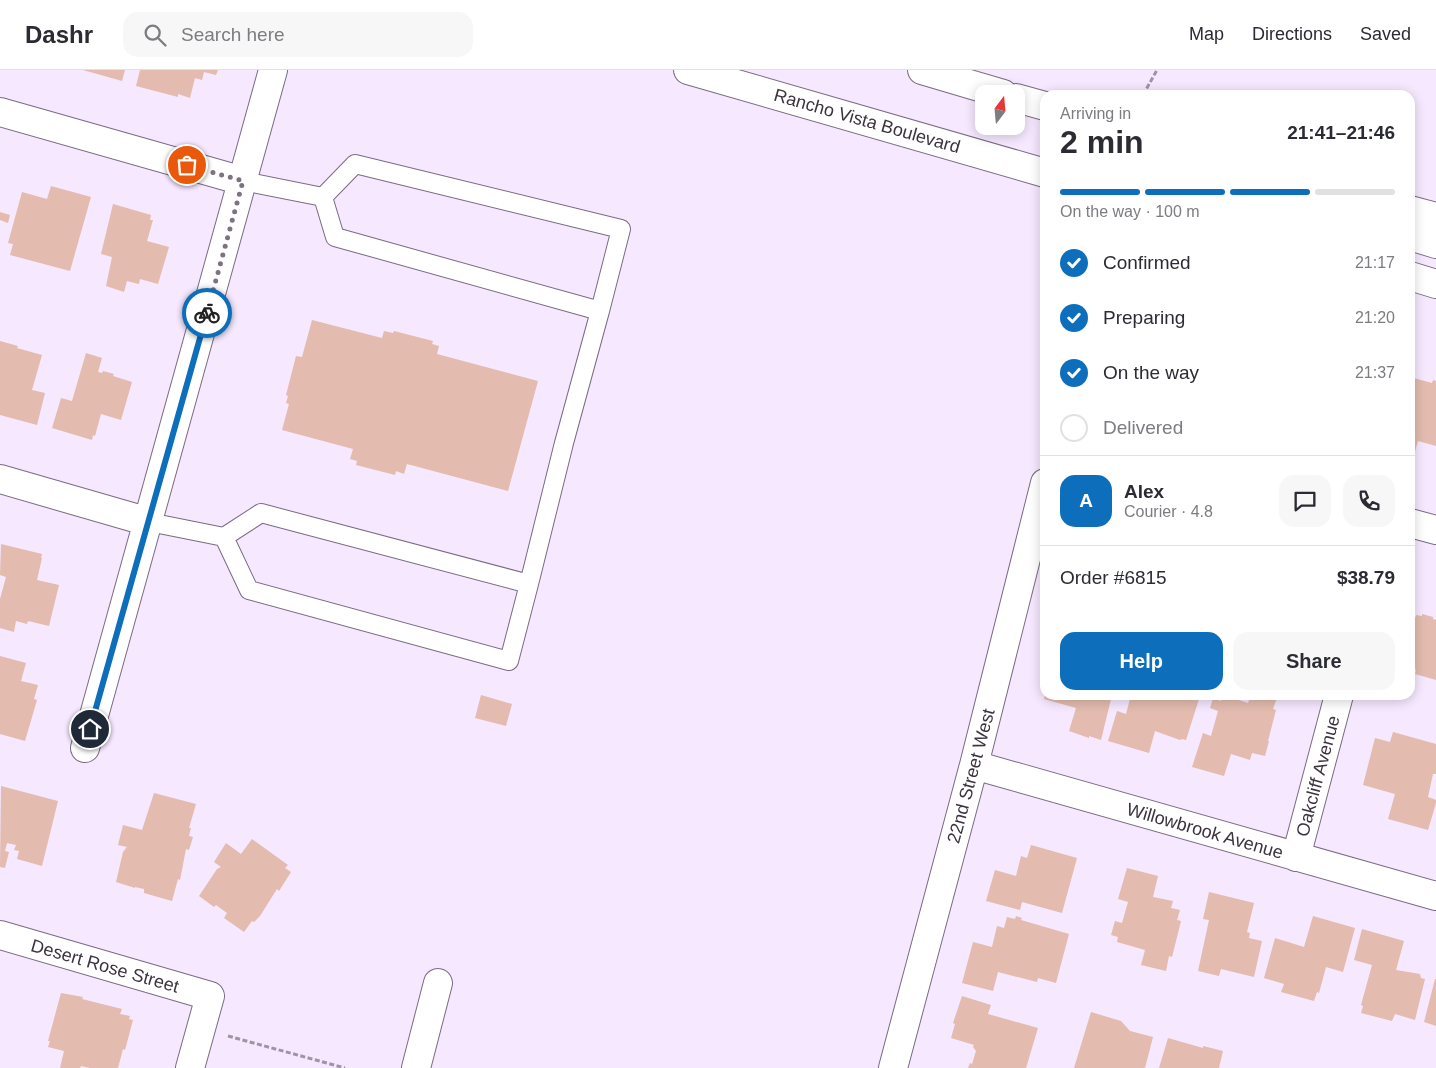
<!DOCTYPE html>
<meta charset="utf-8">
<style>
:root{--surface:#fff;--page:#f7f7f7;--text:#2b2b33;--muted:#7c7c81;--line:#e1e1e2;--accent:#0d6fbb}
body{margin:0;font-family:Helvetica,sans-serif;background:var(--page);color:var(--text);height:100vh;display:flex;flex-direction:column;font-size:19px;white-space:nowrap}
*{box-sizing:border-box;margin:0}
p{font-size:16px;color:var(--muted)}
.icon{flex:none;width:28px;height:28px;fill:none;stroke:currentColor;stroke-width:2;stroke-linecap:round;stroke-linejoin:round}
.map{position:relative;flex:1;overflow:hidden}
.panel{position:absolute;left:1040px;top:20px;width:375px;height:610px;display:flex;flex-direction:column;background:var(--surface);border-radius:15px;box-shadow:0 2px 12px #0003}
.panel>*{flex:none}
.needle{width:32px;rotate:16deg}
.tools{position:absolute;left:975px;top:15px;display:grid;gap:10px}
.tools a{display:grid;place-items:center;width:50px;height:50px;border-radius:10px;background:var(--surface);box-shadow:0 2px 12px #0003;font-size:25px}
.pin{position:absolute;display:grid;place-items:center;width:42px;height:42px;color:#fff;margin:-21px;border:2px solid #fff;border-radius:50%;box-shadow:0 1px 5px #0007}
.courier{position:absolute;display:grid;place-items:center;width:50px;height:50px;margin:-25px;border:4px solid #0d6fbb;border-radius:50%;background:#fff;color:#222;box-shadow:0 1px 6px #0007}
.headline em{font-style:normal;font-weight:800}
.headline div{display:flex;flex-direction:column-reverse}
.headline{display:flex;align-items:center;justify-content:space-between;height:85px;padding:0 20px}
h1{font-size:32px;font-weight:800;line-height:38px}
.bar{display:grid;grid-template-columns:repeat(4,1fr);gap:8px 5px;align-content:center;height:60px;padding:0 20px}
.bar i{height:6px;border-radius:4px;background:var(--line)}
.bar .current{background:var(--accent)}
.bar p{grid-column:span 4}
.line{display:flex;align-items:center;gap:12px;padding:0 20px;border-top:1px solid var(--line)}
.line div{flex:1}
.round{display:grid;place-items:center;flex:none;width:52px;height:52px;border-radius:15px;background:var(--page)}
ol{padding:0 20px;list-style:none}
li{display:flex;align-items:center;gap:15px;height:55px}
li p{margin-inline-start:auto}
li .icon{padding:5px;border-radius:50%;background:var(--accent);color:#fff;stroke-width:4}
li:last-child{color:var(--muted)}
li i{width:28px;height:28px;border:2px solid var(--line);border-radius:50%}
.action{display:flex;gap:10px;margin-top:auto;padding:10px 20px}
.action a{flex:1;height:58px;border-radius:15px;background:var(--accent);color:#fff;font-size:20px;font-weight:800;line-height:58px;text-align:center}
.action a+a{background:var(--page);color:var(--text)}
header{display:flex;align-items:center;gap:30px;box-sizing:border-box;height:70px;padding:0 25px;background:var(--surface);border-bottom:1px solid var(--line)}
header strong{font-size:24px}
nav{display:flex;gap:28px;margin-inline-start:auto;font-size:18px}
.search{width:350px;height:45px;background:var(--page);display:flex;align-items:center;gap:12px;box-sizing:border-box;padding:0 18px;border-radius:15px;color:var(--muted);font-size:19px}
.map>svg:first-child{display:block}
</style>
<header>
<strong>Dashr</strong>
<div class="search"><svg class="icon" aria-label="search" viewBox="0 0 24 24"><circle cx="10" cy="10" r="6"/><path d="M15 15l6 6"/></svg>Search here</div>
<nav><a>Map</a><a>Directions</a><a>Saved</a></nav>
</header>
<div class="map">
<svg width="1436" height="998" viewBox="0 0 1436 998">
<rect width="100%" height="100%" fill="#f6e8fe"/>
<path fill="#e3bbaf" d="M83,0H125L122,11Z
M140,0H218L216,5L204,2L202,10L195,8L190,28L178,24V27L136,16Z
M51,116L91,127L70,201L10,185L13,174L8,173L22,122L47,129Z
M113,134L151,145L150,150H153L147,171L169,177L158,214L140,209L139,214L127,211L124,222L106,216L112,187L101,184Z
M0,142L10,145L8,153L0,150Z
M312,250L382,268L384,261L393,263L394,261L433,271L432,274L439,276L437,284L538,311L508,421L407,394L404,404L396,401L395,405L356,395L357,391L350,389L353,379L282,360L289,334L286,333L288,326L286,325L296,286L302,287Z
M0,271L18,276L17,278L42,285L32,320L45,323L37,355L0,345Z
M86,283L102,288L98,302L102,303L103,301L114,304L113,306L132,312L121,350L101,344L95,366L93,365L92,370L52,358L61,328L72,331Z
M1410,307L1432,313L1433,310L1436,311V376L1418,371L1412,392L1410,391Z
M1,474L42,484L41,488H42L37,510L59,515L49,556L28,551L27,554L16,551L14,562L0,558V529L6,507L0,505Z
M1422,544L1433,547V549L1436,550V610L1415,604L1416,600L1410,598V565L1416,545L1422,546Z
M0,586L26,593L21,611L38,615L34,629L37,630L25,671L0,664Z
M481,625L512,634L506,656L475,648Z
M1045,625H1112L1101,670L1089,666V668L1069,661L1076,638L1044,629Z
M1131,625L1200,626L1186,670L1182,669L1180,670L1155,661L1149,683L1108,671L1117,641L1126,644Z
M1223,625L1248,633L1251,625H1278L1273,639L1276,640L1268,671H1269L1265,686L1252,683L1250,690L1231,684L1224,706L1192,697L1203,663L1211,666L1218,641L1210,638L1213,628L1221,631Z
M1393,662L1436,674V704H1433L1428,727L1436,730V733L1428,760L1388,749L1395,724L1363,715L1375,668L1390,672Z
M1,716L58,731L42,796L17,789L19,781L14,780L16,775L7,773L5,781L9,782L5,798L0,797Z
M154,723L196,734L189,758H191L189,766L193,767L189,780L186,779L180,810L178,809L172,831L144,823V819L135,817V818L116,812L123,782L127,777L118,775L123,755L142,760Z
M252,769L288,795L285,798L291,802L279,821L277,819L260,846L254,852L252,851L244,862L224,848L227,843L216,835L214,837L199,826L217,799L221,797L214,792L226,773L241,784Z
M1031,775L1077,788L1062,843L1022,832L1020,840L986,831L995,800L1016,806L1021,786L1027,788Z
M1127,798L1158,806L1153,827L1173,831L1171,838L1180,840L1177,850L1181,851L1172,887L1169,886L1166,901L1141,895L1145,880L1117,872L1118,867L1111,865L1115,851L1122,853L1128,832L1118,829Z
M1209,822L1254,833L1247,862L1250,863L1249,868L1262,871L1254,907L1221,899L1219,906L1198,901L1209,850L1203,849Z
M1016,846L1022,848L1021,850L1069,864L1056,913L1038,908L1037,912L998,902L993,921L962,913L973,872L992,877L997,856L1004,858L1007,847L1015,849Z
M1313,846L1355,858L1343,902L1326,897L1319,923L1317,922L1314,931L1281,922L1284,914L1264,908L1275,868L1304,877Z
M1362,859L1404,871L1396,900L1420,904L1421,908L1425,909L1415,950L1395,944L1392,951L1361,943L1363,936L1361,935L1372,895L1354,890Z
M1435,909H1436V956L1424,952Z
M61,923L83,927L82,929L122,939L120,944L130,946L129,949L133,950L125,980L123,979L118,998H90L81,996L80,998H60L64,981L48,977L50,971H48Z
M962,926L991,935L988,944L1038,958L1026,998H968L970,993L972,994L976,981L973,977L974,975L951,968L955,954L953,953Z
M1091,942L1121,951L1130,961L1153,967L1145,998H1074Z
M1168,968L1203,978V976L1223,981L1219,998H1159Z"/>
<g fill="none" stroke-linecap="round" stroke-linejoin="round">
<g stroke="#7a6b82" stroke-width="20">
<path id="lane" d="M323,127L355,94L621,159L600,241
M149,452L224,467L261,443L529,514L564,373L600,241L335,167L323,127L243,111
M224,467L249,520L509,591L529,514"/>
</g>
<g stroke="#7a6b82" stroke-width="30">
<path id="street" d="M0,42L243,111
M0,409L149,452
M1410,453L1436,460
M85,678L273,0
M974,695L1436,826
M1296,787L1339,625
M0,865L210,926L190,998
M416,998L438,913
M893,998L974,695L1045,413"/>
</g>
<g stroke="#7a6b82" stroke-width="30">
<path id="primary" d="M688,0L1045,103
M922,0L1003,24
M1016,28L1045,36
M1410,140L1436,147
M1410,166L1436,174
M1410,206L1436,214"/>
</g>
<path stroke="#9e94a4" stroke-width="3" stroke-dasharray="5 2.5" stroke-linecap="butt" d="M1143,25L1157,0
M228,966L345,998"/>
<use href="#lane" stroke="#fff" stroke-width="18"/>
<use href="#street" stroke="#fff" stroke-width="28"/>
<use href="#primary" stroke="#fff" stroke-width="28"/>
</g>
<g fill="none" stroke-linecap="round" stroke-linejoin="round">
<path stroke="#7c7381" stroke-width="5" stroke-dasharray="0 9" d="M187,95L243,111L207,243"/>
<path stroke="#0d6fbb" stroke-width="6" d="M90,659L207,243"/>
</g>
<g text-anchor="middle" stroke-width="4" stroke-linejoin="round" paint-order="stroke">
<g font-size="18" fill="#3b343e" stroke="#fff">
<text transform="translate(867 51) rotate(16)" y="6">Rancho Vista Boulevard</text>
<text transform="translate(971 706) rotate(-75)" y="6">22nd Street West</text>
<text transform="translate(1318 706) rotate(-75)" y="6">Oakcliff Avenue</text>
<text transform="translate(1205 761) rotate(16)" y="6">Willowbrook Avenue</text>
<text transform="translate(105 896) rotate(16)" y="6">Desert Rose Street</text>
</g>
</g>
</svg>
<div class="tools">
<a><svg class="needle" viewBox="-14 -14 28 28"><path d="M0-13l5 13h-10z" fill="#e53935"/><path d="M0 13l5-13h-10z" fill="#7c7c81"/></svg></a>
</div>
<div class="pin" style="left:187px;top:95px;background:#ea580c"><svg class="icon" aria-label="bag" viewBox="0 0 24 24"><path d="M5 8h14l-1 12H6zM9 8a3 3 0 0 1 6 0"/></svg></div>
<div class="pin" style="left:90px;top:659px;background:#1f2937"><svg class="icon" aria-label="home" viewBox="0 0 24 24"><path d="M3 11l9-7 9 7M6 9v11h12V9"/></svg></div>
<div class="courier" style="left:207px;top:243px"><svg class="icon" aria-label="bike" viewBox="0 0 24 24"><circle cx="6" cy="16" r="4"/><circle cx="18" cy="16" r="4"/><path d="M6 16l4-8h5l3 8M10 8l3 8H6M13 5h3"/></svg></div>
<section class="panel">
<div class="headline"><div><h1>2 min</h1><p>Arriving in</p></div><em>21:41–21:46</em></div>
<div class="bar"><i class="current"></i><i class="current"></i><i class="current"></i><i></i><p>On the way · 100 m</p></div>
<ol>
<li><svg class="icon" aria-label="check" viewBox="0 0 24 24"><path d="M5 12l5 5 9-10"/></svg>Confirmed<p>21:17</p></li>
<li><svg class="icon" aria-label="check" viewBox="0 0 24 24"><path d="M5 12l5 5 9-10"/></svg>Preparing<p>21:20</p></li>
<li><svg class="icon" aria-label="check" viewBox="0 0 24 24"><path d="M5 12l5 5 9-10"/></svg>On the way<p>21:37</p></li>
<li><i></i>Delivered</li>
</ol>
<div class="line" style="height:90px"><b class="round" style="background:var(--accent);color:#fff">A</b><div><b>Alex</b><p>Courier · 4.8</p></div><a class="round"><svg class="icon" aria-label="chat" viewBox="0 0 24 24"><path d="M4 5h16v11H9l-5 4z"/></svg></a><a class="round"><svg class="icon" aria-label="phone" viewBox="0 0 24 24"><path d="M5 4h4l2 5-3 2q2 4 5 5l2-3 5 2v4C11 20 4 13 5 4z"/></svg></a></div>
<div class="line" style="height:65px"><div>Order #6815</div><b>$38.79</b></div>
<div class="action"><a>Help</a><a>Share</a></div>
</section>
</div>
